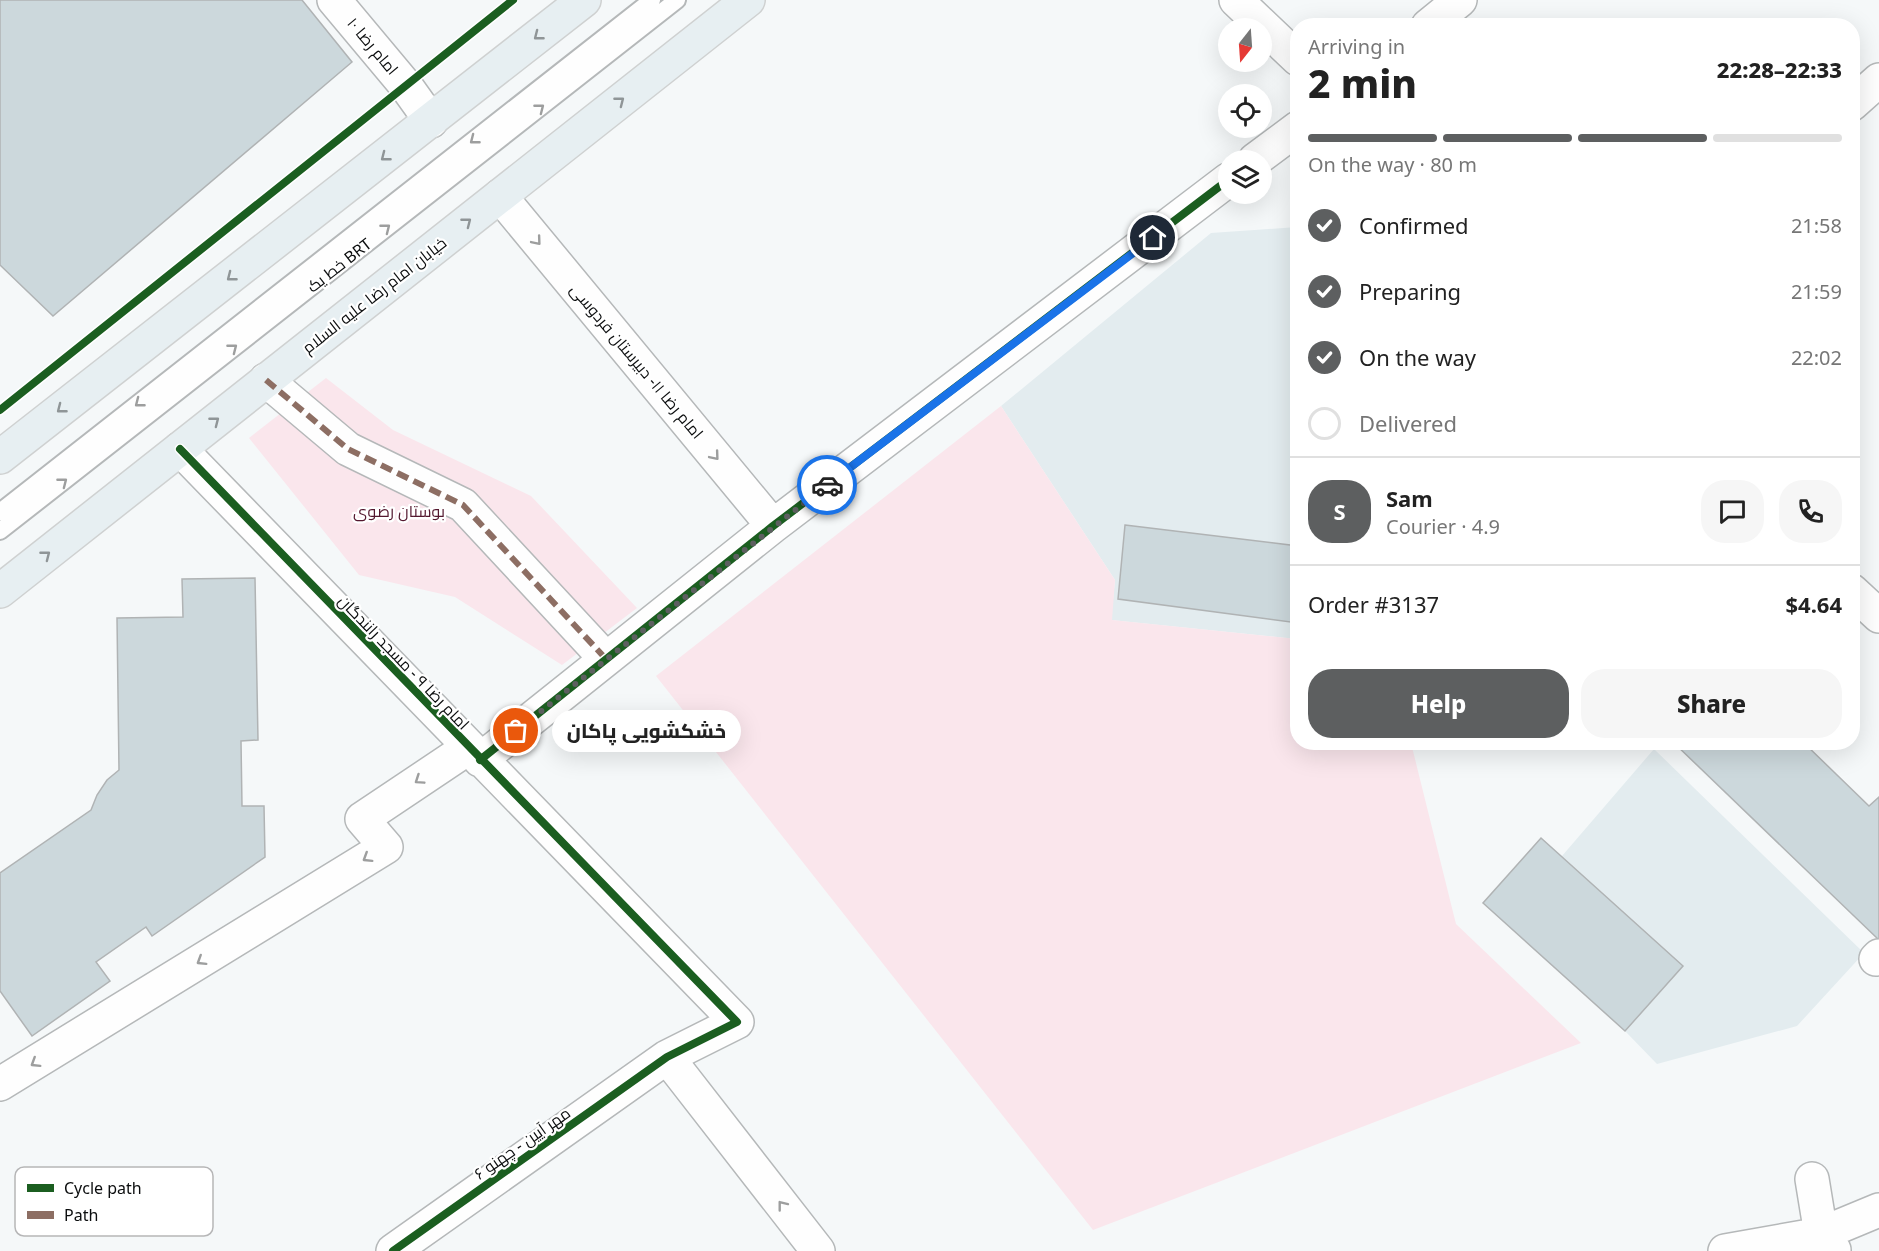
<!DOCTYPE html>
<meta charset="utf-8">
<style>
:root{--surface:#fff;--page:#f6f6f6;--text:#222;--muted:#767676;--line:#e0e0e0;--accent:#5d5f60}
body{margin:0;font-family:"Noto Sans",Cairo,sans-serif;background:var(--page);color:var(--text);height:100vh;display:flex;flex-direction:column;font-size:22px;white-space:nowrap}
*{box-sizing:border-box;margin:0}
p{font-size:20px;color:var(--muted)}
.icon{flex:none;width:33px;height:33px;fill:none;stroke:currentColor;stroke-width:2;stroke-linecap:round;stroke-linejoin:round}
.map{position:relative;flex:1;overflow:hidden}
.drawer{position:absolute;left:1290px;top:18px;width:570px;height:732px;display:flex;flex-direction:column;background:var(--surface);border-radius:24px;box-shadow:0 6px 24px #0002}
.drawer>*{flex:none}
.needle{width:39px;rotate:197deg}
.tools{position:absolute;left:1218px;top:18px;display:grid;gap:12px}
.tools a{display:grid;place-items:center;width:54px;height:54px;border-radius:50%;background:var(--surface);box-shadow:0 6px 24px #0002;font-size:30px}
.pin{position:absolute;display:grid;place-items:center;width:51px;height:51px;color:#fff;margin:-26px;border:3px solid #fff;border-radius:50%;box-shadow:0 2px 6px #0007}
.courier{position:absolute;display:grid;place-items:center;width:60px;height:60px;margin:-30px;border:4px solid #1a73e8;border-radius:50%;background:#fff;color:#222;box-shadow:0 2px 8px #0007}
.bubble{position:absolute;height:42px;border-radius:21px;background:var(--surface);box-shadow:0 6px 24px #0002;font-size:20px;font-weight:800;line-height:42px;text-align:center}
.headline em{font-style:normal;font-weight:800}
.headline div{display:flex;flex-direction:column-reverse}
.headline{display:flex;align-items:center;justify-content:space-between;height:102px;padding:0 18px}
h1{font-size:39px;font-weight:800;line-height:45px}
.bar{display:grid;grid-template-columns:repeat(4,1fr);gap:9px 6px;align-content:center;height:72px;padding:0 18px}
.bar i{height:8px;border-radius:4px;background:var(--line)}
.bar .on{background:var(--accent)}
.bar p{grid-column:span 4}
.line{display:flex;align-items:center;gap:15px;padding:0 18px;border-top:2px solid var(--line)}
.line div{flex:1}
.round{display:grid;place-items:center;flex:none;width:63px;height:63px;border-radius:24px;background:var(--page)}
ol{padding:0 18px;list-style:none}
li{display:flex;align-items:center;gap:18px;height:66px}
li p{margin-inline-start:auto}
li .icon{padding:6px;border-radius:50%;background:var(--accent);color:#fff;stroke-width:4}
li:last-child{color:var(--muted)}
li i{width:33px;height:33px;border:3px solid var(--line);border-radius:50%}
.cta{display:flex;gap:12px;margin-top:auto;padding:12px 18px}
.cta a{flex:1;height:69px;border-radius:24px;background:var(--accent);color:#fff;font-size:24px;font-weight:800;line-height:69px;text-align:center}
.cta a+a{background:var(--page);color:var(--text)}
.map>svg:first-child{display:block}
</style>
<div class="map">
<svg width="1879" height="1251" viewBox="0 0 1879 1251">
<rect width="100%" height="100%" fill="#f5f8f9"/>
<path fill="#e3ecef" d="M1297,227V639L1111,620L1115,580L1001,406L1211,233Z
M1654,749L1864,953L1797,1026L1657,1064L1625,1031L1483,903L1541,838L1562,856Z"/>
<path fill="#fae6ec" d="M326,378L393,430L531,496L637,608L562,665L455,597L359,575L249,438Z
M1001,406L1115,580L1112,620L1297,639L1298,742L1411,743L1456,924L1581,1043L1093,1230L656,676Z"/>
<path fill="#ccd8dc" stroke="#b0b3b4" stroke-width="1.5" d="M0,0H302L352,62L53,316L0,265Z
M1125,525L1298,546V623L1118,599Z
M255,578L258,740L241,741L242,806H264L265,857L152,936L146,927L96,962L110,981L32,1036L0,991V873L91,810L97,795L107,780L119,770L117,618L183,617L182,579Z
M1673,742H1803L1869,806L1879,797V940Z
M1541,838L1683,966L1625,1031L1483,903Z"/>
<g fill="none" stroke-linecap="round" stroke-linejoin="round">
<g stroke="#b5b8b9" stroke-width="20">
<path id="lane" d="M0,512L652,0
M0,531L677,0"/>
</g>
<g stroke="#b5b8b9" stroke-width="36">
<path id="street" d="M334,0L406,86L431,121
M1428,26L1460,0
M1852,104L1879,80
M1255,160L1298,128
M500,196L773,526
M266,380L348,449L463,505L606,659
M180,449L737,1022L667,1057L393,1251
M480,760L773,526L1228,180
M1876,959L1879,956
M667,1057L818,1251
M0,1084L386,847L362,819L468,748
M1812,1179L1821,1234L1834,1250
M1725,1251L1821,1234L1879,1210"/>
</g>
<g stroke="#b5b8b9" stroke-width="36">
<path id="secondary" d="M1236,0L1298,59
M1852,591L1879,616"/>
</g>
<g stroke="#cfd1d1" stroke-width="36">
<path id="primary" d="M0,457L584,0
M0,591L748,0"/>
</g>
<use href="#lane" stroke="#fefefe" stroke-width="16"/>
<use href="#street" stroke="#fefefe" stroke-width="33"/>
<use href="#secondary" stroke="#fefefe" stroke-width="33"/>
<use href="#primary" stroke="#e7eff2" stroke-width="33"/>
<path stroke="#8d6e63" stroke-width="6" stroke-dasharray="12 6" stroke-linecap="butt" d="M266,380L348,449L463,505L606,659"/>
<g stroke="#fff" stroke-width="11">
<path id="cycleway" d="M0,410L513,0
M180,449L737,1022L667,1057L393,1251
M480,760L773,526L1228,180"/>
</g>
<use href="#cycleway" stroke="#1b5e20" stroke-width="8"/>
</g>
<defs><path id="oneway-chevron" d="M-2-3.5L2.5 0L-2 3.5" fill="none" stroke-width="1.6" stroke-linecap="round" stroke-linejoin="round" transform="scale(1.5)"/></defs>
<g stroke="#8f9597">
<use href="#oneway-chevron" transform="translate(538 36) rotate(142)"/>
<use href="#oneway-chevron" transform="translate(620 101) rotate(-38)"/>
<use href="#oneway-chevron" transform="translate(385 157) rotate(142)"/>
<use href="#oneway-chevron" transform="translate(467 222) rotate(-38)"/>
<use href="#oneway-chevron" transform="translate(231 277) rotate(142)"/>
<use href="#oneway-chevron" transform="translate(61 409) rotate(142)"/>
<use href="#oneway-chevron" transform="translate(215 421) rotate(-38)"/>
<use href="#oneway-chevron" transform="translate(46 555) rotate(-38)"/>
</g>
<g stroke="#9d9e9e">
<use href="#oneway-chevron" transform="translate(540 108) rotate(-38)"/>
<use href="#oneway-chevron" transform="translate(474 140) rotate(142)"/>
<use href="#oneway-chevron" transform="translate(386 228) rotate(-38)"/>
<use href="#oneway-chevron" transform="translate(537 241) rotate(50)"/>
<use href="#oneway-chevron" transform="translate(233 348) rotate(-38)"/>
<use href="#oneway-chevron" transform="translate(139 403) rotate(142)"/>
<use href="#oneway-chevron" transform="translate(715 456) rotate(50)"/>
<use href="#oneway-chevron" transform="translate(63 482) rotate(-38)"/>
<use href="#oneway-chevron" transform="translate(419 780) rotate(146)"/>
<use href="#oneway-chevron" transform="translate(367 858) rotate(148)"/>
<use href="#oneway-chevron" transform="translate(201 961) rotate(148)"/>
<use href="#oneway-chevron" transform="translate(35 1063) rotate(148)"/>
<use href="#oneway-chevron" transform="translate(782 1205) rotate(-128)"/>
</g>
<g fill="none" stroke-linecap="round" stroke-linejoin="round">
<path stroke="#5d5f60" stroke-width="6" stroke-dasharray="0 10.8" d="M516,731L827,485"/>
<path stroke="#1a73e8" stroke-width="8" d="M827,485L1153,238"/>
</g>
<g text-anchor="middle" stroke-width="4.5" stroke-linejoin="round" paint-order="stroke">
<g font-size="16" fill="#0b0d0e" stroke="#fff">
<text transform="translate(373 46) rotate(50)" y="6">امام رضا ۱۰</text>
<text transform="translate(339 265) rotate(-38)" y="6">خط یک BRT</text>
<text transform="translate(374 295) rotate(-38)" y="6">خیابان امام رضا علیه السلام</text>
<text transform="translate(637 361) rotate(50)" y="6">امام رضا ۱۱- دبیرستان فردوسی</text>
<text transform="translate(404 662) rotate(46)" y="6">امام رضا ۹ - مسجد رانندگان</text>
<text transform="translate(522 1143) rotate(-35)" y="6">مهر آیین - چهنو ۶</text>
</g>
<g font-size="16" fill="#53172e" stroke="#fff">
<text x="399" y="517">بوستان رضوی</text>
</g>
</g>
<rect x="15" y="1167" width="198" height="69" rx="9" fill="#fff" stroke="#b6b6b7" stroke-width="1.5"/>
<rect x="27" y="1184" width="27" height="8" fill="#1b5e20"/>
<rect x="27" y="1211" width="27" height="8" fill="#8d6e63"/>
<g font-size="16" fill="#0b0d0e">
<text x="64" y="1194">Cycle path</text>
<text x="64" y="1221">Path</text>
</g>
</svg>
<div class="tools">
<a><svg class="needle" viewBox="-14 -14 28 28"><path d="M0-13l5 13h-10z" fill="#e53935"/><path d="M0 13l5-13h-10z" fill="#767676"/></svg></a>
<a><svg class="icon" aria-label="locate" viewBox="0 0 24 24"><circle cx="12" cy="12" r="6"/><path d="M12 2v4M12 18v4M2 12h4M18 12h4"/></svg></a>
<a><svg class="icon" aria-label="layers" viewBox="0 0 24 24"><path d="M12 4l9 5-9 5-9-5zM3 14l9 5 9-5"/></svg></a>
</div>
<div class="pin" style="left:516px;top:731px;background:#ea580c"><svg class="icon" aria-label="bag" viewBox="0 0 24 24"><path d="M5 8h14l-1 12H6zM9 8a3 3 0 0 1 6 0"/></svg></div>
<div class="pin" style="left:1153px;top:238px;background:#1f2937"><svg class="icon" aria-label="home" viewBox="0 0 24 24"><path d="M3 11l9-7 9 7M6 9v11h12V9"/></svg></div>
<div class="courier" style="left:827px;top:485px"><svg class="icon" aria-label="car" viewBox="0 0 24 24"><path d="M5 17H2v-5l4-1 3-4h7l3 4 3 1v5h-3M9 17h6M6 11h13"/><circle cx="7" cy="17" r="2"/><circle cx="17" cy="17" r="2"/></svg></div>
<div class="bubble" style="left:552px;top:710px;width:189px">خشکشویی پاکان</div>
<section class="drawer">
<div class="headline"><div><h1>2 min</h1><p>Arriving in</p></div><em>22:28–22:33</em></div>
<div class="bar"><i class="on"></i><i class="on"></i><i class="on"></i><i></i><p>On the way · 80 m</p></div>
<ol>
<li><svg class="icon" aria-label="check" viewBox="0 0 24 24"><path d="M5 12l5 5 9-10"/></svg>Confirmed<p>21:58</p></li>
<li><svg class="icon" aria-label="check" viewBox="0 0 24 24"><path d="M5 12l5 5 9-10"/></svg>Preparing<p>21:59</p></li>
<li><svg class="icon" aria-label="check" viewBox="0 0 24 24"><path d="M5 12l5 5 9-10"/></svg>On the way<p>22:02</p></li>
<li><i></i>Delivered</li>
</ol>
<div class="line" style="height:108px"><b class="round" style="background:var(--accent);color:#fff">S</b><div><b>Sam</b><p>Courier · 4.9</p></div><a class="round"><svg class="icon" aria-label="chat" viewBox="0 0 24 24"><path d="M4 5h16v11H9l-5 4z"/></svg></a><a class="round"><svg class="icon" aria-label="phone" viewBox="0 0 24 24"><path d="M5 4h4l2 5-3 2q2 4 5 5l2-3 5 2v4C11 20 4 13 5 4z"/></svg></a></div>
<div class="line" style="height:78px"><div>Order #3137</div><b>$4.64</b></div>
<div class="cta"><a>Help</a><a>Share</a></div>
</section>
</div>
